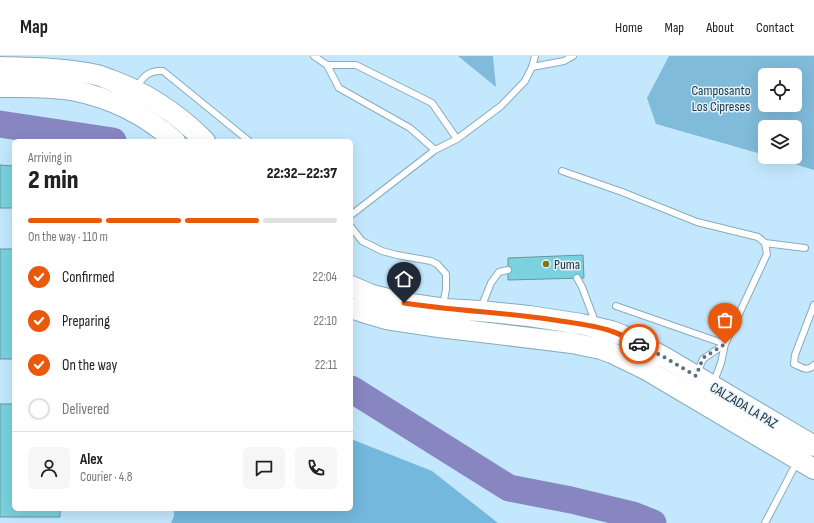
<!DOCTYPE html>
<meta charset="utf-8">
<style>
:root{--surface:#fff;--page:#f6f6f6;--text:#222;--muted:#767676;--line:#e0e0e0;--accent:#ea580c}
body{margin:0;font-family:"Sofia Sans Condensed",sans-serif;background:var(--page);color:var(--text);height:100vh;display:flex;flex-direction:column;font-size:15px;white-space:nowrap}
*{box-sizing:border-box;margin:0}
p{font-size:13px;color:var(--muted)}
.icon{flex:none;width:22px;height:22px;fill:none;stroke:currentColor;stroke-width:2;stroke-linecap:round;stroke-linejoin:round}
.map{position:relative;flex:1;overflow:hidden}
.details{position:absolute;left:12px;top:83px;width:341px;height:372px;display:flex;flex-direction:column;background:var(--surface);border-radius:6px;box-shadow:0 4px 16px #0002}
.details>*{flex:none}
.buttons{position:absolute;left:758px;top:12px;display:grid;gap:8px}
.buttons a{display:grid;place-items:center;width:44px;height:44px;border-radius:6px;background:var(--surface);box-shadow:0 4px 16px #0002;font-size:20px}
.pin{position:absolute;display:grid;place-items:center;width:34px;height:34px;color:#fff;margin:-41px -17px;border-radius:50% 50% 50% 0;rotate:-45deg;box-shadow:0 0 4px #0007}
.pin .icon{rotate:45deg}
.courier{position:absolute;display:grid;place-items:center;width:40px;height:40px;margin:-20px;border:3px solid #ea580c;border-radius:50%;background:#fff;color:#222;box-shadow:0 1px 5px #0007}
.head em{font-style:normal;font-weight:800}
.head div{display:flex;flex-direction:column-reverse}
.head{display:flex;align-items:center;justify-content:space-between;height:68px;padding:0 16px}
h1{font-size:26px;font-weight:800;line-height:30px}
.bar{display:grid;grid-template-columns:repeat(4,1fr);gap:6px 4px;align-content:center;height:48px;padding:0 16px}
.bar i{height:5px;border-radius:3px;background:var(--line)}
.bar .active{background:var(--accent)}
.bar p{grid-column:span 4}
.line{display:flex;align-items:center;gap:10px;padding:0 16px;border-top:1px solid var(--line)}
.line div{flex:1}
.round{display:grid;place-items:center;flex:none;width:42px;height:42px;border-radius:6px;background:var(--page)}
ol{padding:0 16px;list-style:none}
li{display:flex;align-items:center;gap:12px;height:44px}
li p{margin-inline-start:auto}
li .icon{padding:4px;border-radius:50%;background:var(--accent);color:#fff;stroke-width:4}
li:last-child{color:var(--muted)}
li i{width:22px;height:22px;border:2px solid var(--line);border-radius:50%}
header{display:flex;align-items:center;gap:24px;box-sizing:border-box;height:56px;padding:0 20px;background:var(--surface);border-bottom:1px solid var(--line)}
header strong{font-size:19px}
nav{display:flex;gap:22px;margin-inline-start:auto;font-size:14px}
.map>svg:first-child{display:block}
</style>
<header>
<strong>Map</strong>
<nav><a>Home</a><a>Map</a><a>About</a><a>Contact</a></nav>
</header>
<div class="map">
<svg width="814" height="467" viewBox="0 0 814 467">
<rect width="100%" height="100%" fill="#c3e8fd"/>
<path fill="#81bbda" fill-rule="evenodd" d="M458,0H493L496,31Z
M669,0H814V114L771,101H795V71H765V99L656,68L647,42ZM765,19H795V49H765Z"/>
<path fill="#74b8dd" d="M351,383L432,415L498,467H171L174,460V453H351Z"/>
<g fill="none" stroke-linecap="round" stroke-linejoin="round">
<path stroke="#8886c1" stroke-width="27" d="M0,68L113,85
M351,333L509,432L571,444L633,459L653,467"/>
</g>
<path fill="#79d2de" stroke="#6a959b" d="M0,109L14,110V152H0Z
M0,193H14V303H0Z
M583,199L584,222L508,224V202Z
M0,348H14V453H60V461H0Z"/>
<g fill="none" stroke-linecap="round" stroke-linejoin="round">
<g stroke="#88abbe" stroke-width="8">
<path id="lane" d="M314,0L327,9H356L432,47L457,83
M327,9L339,32L410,72L435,94
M532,11L564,5L573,0
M136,31C144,20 149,14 163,15L249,85
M562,115L622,136L697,166L758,181L765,187L767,198L725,288L721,307L713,328
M351,159L435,94L457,83L501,50L525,25L532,11L535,0
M351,171L362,185L382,195L397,199L431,205L437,208L446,218V233L443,250
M765,187L805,192
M577,222L582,231L596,268
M814,249L795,299L794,308C803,312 807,316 814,309
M616,250L725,288
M481,252L491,227L499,216L508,214
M697,317L703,303L725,288
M765,467L797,406"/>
</g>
<g stroke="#88abbe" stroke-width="22">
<path id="primary" d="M0,11C32,12 65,12 97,19C102,20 107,23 111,24C147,37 178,58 205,85
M0,31C23,31 48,30 71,34C112,42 144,58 175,85
M351,230L372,239L404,247L446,253L480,255L529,260L581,268L611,275L622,279L664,301L814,390
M351,252L369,258L386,263L439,271L572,287L601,293L612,297L645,313L814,413"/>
</g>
<use href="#lane" stroke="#fff" stroke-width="6"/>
<use href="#primary" stroke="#fff" stroke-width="20"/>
</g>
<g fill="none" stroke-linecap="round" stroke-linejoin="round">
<path stroke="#5b727e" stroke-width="4" stroke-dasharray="0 7.2" d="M639,288L664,301L696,320L703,302L725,288"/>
<path stroke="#ea580c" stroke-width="5" d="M404,247C454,255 504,256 554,264C573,267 593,269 611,275C621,278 630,283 639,288"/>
</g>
<circle fill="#7d7315" stroke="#e3f1fa" stroke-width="1.5" cx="546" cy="208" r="4"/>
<g text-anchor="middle" stroke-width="3" stroke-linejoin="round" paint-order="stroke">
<g font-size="14" fill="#1a3949" stroke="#e3f1fa">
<text x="721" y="39">Camposanto<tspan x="721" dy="16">Los Cipreses</tspan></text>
</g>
<g font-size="14" fill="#23323a" stroke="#e3f1fa" text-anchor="start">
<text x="554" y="213">Puma</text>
</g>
<g font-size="14" fill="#23323a" stroke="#e3f1fa">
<text transform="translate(744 349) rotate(31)" y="5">CALZADA LA PAZ</text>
</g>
</g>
</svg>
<div class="buttons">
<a><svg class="icon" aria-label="locate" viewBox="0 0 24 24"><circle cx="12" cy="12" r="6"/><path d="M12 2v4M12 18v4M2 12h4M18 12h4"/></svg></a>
<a><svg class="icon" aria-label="layers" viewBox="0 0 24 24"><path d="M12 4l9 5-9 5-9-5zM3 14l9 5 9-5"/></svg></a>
</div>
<div class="pin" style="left:725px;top:288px;background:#ea580c"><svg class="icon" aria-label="bag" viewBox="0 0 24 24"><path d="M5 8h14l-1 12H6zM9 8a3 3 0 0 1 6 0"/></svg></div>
<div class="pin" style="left:404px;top:247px;background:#1f2937"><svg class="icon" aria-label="home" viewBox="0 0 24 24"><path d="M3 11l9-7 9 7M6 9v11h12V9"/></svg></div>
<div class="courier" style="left:639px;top:288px"><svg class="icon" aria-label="car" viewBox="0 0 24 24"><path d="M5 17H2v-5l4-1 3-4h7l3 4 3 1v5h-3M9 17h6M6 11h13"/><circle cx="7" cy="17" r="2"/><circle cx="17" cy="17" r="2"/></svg></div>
<section class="details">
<div class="head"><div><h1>2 min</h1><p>Arriving in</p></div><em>22:32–22:37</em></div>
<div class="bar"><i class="active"></i><i class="active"></i><i class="active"></i><i></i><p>On the way · 110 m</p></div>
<ol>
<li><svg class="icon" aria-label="check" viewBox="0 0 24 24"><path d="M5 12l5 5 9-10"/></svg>Confirmed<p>22:04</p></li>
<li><svg class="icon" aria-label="check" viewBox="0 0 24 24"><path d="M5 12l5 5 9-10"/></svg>Preparing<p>22:10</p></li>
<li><svg class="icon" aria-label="check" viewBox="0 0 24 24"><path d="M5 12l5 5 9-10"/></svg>On the way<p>22:11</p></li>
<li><i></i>Delivered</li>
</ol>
<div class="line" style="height:72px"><a class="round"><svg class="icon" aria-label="person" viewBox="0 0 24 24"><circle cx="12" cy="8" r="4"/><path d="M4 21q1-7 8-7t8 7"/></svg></a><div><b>Alex</b><p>Courier · 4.8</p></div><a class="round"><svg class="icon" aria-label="chat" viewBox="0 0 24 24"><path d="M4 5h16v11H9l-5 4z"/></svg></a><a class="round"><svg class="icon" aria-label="phone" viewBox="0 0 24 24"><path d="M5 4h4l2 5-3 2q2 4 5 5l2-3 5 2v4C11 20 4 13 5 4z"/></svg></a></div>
</section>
</div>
